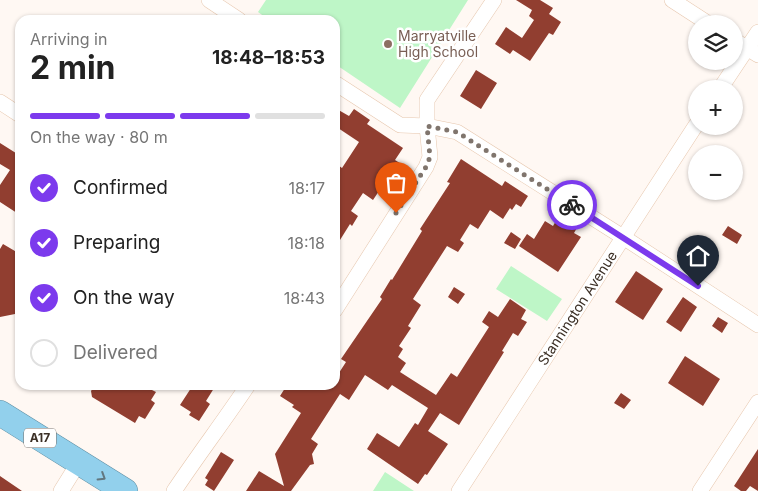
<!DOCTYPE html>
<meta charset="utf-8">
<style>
:root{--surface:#fff;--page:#f2f2f2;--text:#222;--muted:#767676;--line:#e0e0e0;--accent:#7c3aed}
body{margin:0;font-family:Inter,sans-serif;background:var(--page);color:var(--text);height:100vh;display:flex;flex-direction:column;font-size:19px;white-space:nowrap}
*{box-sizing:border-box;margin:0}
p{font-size:16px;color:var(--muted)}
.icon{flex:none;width:28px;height:28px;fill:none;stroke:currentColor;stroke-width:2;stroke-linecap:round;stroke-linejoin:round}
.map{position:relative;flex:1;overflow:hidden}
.drawer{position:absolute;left:15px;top:15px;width:325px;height:375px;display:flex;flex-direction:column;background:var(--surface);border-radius:15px;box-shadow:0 1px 4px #0004}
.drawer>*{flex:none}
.controls{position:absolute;left:688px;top:15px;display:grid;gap:10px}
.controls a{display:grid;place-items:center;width:55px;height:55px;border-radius:50%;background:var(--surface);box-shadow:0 1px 4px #0004;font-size:25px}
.pin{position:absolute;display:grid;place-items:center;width:42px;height:42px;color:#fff;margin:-51px -21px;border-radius:50% 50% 50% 0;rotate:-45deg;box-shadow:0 0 5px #0007}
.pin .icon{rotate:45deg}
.courier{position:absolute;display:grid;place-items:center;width:50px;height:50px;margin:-25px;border:4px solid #7c3aed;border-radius:50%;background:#fff;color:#222;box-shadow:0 1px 6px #0007}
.summary em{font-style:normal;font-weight:700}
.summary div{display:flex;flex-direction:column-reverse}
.summary{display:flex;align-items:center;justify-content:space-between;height:85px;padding:0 15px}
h1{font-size:32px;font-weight:700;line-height:38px}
.bar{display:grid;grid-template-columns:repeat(4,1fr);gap:8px 5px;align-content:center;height:60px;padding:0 15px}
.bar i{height:6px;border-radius:4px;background:var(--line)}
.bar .active{background:var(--accent)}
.bar p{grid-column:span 4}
ol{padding:0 15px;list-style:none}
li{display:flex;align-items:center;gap:15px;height:55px}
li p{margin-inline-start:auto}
li .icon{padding:5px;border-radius:50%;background:var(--accent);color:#fff;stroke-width:4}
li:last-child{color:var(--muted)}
li i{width:28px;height:28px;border:2px solid var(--line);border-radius:50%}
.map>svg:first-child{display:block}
</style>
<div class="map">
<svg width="758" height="491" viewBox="0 0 758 491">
<rect width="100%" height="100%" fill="#fff8f3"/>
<path fill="#bef6c7" d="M266,0H468L400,108L335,64V20H269L258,12Z
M511,266L562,299L547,321L496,289Z
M385,472L414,491H373Z"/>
<path fill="#913e30" d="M516,0H540L553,8L549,14L561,22L553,35L549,33L530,61L513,50L510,54L495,44L506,27L522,38L534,20L529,16L532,10Z
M476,70L497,83L481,109L460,96Z
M335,108L349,116L354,109L370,120L367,124L403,148L395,160L406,167L399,177L391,173L373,200L363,193L351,211L358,216L352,226L350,224L335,248V163L342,168L359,142L335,126Z
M0,143L19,155L20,154V215L0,202V185L10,170L0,164Z
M461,159L502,186L505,181L528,196L521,207L516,204L512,210L510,208L503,219L490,210L478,229L470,224L460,240L464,243L458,252L447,246L413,299L421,305L408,326L411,328L399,346L403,349L398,357L406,363L400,372L436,395L451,373L457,377L489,327L482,322L489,311L498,317L510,299L526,310L521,319L527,322L518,336L513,333L502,351L504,352L459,425L440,413L428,431L448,444L427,475L425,474L418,484L367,449L377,433L399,447L415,423L418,425L428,408L392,385L388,390L365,375L349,400L340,394L311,439L318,444L312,454L314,464L310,465L291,491H246L259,471L284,486L275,454L301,413L292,407L294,405L280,396L287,385H335V379L346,362L341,359L382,299L380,297L391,279L392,280L422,231L420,229L450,183L447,182Z
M560,214L578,226L574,233L581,237L558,272L519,246L527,234L534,239L545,221L553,226Z
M728,226L742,235L737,244L722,235Z
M511,232L521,239L515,249L504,243Z
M3,244L20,254V313L0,317V249Z
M636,271L663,289L643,320L615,302Z
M454,287L465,294L458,304L448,297Z
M683,297L697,307L681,332L666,322Z
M718,317L728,323L722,333L712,326Z
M685,356L720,379L703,406L668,383Z
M95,385H155L152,390L156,392L151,400L155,403L145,419L139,416L135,423L92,397L91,391Z
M193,385H216L206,401L210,404L199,421L189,415L191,412L180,405Z
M621,393L631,400L624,409L614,403Z
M758,449V491L750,486L746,491H741L734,486Z
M221,452L234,460L214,491L205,485L208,480L205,478Z
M0,476L22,491H0Z"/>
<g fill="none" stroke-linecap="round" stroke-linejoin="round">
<g stroke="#e7c7ae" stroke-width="16">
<g id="minor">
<path d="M209,0L239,20"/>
<path d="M672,0L709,24"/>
<path d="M734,40L758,55"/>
<path d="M335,83L400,125L427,126L457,132L623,237L758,325"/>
<path d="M720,89L758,32"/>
<path d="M0,102L20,115"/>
<path d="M335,310L426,167L430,157L427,126V100L494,0"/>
<path d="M61,491L79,462"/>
<path d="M174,491C198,455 224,421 248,385"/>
<path id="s1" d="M459,491L696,125"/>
<path d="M700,491L758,402"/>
</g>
</g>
<g stroke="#6290a4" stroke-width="26">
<path id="trunk" d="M0,413L125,491"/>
</g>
<use href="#minor" stroke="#fff" stroke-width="15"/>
<use href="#trunk" stroke="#92d0ec" stroke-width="25"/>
</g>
<defs><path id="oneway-chevron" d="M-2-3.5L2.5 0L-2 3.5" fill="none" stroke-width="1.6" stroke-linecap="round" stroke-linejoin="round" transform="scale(1.25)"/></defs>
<use stroke="#62777f" href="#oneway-chevron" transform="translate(102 477) rotate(32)"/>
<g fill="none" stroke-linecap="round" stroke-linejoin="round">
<path stroke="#80756d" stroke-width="5" stroke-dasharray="0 9" d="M396,213L426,167L430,157L427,126L457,132L572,205"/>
<path stroke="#7c3aed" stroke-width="6" d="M572,205L698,286"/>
</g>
<circle fill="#8d6e63" stroke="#fff" stroke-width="2" cx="388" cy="44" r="5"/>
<g text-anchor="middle" stroke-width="5" stroke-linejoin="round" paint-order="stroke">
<rect fill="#fff" stroke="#766d66" stroke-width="1" x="24" y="428.5" width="32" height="19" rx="4"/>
<g font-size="12" font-weight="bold" fill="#3b2f25">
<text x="40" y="442">A17</text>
</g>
<g font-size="14" fill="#785e54" stroke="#fff" text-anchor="start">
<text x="398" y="41">Marryatville<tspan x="398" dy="16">High School</tspan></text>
</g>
<g font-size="14" fill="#3b2f25" stroke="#fff">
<text dy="5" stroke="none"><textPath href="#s1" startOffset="218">Stannington Avenue</textPath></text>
</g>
</g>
</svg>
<div class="controls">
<a><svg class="icon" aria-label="layers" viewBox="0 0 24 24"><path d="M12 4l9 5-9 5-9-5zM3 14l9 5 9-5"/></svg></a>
<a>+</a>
<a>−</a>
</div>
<div class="pin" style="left:396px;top:213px;background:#ea580c"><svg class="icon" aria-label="bag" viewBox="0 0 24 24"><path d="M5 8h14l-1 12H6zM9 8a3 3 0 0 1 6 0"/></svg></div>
<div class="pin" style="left:698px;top:286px;background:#1f2937"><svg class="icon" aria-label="home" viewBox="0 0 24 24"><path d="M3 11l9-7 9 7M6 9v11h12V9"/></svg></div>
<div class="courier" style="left:572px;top:205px"><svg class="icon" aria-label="bike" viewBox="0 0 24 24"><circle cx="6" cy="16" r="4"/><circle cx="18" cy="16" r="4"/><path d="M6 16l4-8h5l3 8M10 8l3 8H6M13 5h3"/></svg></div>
<section class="drawer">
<div class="summary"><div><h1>2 min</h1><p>Arriving in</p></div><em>18:48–18:53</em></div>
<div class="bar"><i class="active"></i><i class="active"></i><i class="active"></i><i></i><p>On the way · 80 m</p></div>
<ol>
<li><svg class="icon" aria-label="check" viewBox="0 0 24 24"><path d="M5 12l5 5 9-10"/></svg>Confirmed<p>18:17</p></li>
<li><svg class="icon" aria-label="check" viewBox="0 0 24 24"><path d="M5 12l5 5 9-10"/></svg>Preparing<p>18:18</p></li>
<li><svg class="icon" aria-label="check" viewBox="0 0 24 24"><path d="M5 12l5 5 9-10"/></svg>On the way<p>18:43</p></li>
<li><i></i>Delivered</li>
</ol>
</section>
</div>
